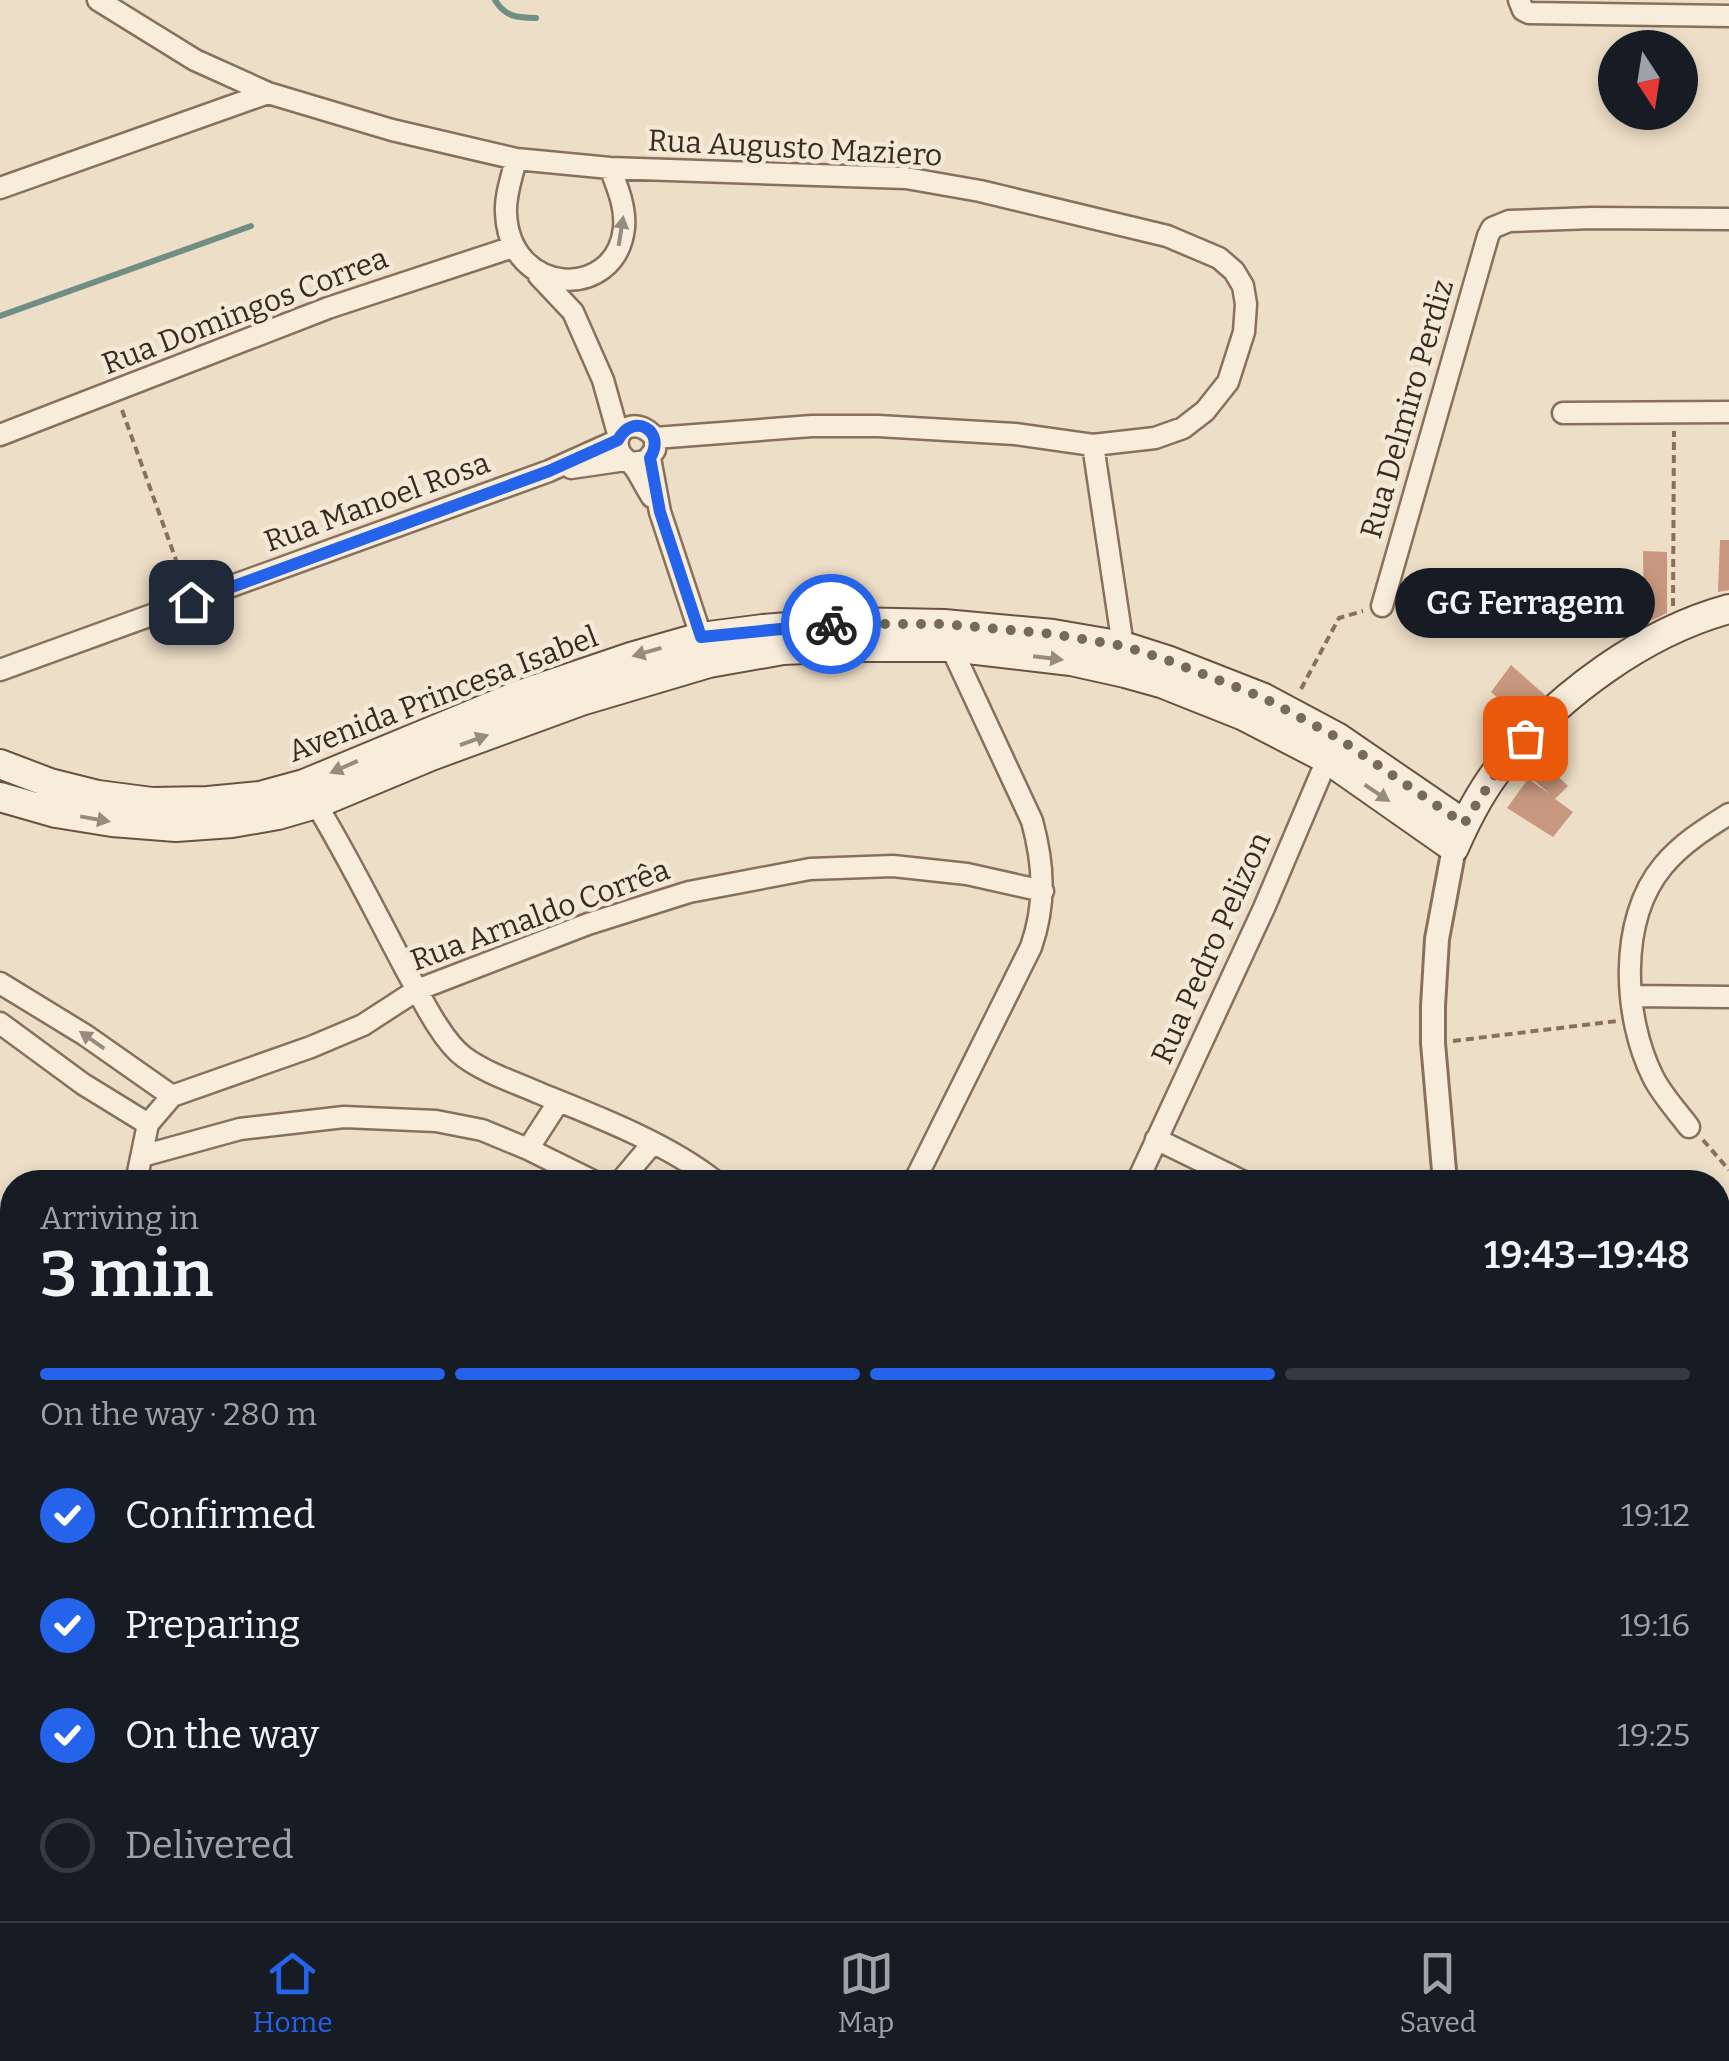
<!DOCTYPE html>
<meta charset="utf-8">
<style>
:root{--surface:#171b24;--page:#242831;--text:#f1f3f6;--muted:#9ea1a6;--line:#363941;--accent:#2563eb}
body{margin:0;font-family:Bitter,serif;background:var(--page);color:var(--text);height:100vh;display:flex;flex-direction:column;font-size:38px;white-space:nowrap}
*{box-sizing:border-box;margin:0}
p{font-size:32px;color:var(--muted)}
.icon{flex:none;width:55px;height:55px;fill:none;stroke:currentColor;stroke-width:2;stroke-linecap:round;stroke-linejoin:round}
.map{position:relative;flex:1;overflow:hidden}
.side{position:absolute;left:0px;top:1170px;width:1730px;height:752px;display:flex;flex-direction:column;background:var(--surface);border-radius:40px 40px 0 0;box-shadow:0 5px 15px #0003}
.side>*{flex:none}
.needle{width:65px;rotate:168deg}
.fabs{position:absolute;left:1598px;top:30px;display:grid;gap:20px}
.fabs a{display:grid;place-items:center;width:100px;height:100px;border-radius:50%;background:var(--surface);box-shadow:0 5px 15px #0003;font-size:50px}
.pin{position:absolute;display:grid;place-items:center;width:85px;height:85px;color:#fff;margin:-42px;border-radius:20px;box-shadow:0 5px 15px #0006}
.courier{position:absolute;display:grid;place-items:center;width:100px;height:100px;margin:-50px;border:8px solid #2563eb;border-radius:50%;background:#fff;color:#222;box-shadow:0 2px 12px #0007}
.bubble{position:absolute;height:70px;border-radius:35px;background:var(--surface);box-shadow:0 5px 15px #0003;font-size:32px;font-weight:600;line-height:70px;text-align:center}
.overview em{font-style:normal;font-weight:600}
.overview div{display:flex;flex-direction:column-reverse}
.overview{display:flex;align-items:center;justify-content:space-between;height:170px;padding:0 40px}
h1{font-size:65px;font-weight:600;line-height:75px}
.bar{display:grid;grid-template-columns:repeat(4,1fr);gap:15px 10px;align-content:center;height:120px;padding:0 40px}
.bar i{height:12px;border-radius:8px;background:var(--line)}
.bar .active{background:var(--accent)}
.bar p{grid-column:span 4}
ol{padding:0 40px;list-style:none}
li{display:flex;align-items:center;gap:30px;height:110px}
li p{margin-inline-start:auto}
li .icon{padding:10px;border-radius:50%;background:var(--accent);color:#fff;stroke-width:4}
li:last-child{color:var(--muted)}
li i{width:55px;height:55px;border:5px solid var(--line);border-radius:50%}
.menu{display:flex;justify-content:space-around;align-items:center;height:140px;border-top:2px solid var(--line);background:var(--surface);font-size:28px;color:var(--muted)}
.menu a{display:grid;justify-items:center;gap:5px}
.menu .active{color:var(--accent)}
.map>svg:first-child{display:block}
</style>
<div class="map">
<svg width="1729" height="1921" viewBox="0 0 1729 1921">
<rect width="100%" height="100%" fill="#eddec7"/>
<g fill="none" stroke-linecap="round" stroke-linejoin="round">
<path stroke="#6f8f84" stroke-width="6" d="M495,0C505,17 518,18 536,18
M0,316L251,226"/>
</g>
<path fill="#c9977f" d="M1720,540H1729V590L1718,592Z
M1643,551L1667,552V613L1644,624Z
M1511,665L1546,696L1521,719L1491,692Z
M1542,761L1568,786L1555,799L1573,812L1553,837L1507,808L1528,779L1550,794L1529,776Z"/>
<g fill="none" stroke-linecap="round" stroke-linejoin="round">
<g stroke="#88705d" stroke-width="15">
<path id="service" d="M0,1433L12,1434
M1406,1921V1910"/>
</g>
<g stroke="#88705d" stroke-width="25">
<path id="minor" d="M98,0L195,60L268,93L392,130L516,159L610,168L906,178L980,191L1167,236L1219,258L1234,271L1243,286L1246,304L1244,332L1228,382L1205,411L1183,428L1155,438L1093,445L1015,434L878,426H812L655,438
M1519,0L1523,10L1529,13L1729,16
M516,159C512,177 505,195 506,213C509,296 616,302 624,228C626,207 617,186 610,168
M0,188L268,93
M539,276L573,312L603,380L619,437
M1563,413L1729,412
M0,435L328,308L513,247
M1093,445L1123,646
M650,458L660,512L705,648
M632,463L646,461L655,450V438C639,416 611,428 619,450C622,459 630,461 635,468C641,477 646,488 652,497
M571,468L626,460
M1382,606L1488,236L1492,228L1509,221L1592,218L1729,219
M0,670L549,471L618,440
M310,794C345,850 374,910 405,968C419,993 441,1040 464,1057C486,1073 514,1082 539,1093C596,1116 669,1144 716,1182
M0,983L85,1035L172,1096
M1631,996L1729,997
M0,1023L83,1084L148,1124
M148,1124L172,1096L311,1047L363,1025L417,990L588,924L689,892L810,869L893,866L967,874L1043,891
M1689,1127C1677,1111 1662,1095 1653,1077C1623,1017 1618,920 1663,866C1681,844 1705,829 1729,814
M1156,1139L1244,1182
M528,1149L559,1101
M142,1156L240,1129L344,1117L436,1121L482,1130L528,1149L595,1182
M136,1182L148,1124
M620,1182L652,1144
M914,1182L1031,947C1046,904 1044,865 1032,821L951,647
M1137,1182L1264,908L1332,748
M1718,1243H1729
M1718,1462L1729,1463
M1718,1857L1729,1880
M1718,1904L1729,1897
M1270,1910L1277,1921
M1537,1910L1538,1921
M7,1921L12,1887
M236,1921L246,1910
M388,1921L393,1910
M636,1921L651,1910
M965,1921L980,1910
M1107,1921L1109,1910
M1692,1921L1708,1910"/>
</g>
<g stroke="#88705d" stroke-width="28">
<path id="tertiary" d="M1445,1182L1433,1043V1006L1437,939L1454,848
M1718,1494L1729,1517"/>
</g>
<g stroke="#6a5140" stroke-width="32">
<path id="secondary" d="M0,764L50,783L98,795L152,802L208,801L260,796L304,784L519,695L631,657L701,637L763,629L850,622L944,624L1053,634L1123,646L1167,660L1264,698L1337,737L1464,824
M0,797L56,813L112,822L176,827L232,823L278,815L316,804L431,756L581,701L709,663L783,650L853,647H951L1071,661L1125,673L1161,683L1244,716L1327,759L1454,848C1467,818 1483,787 1504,762C1559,695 1644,632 1729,609"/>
</g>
<path stroke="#88705d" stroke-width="4" stroke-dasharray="8 5" stroke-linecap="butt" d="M122,410L185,585
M1673,606L1674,431
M1301,689L1339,618L1363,611
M1453,1041L1617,1021
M1703,1140L1729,1170
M750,1910L757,1921"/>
<use href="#service" stroke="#f8ecdb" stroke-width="10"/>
<use href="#minor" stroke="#f8ecdb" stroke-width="20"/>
<use href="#tertiary" stroke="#f8ecdb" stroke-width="22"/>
<use href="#secondary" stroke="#f8ecdb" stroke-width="28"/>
</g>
<defs><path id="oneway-solid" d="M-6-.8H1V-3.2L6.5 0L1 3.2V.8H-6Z" transform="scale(2.5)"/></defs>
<g fill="#988b7e">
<use href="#oneway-solid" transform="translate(621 231) rotate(-81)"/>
<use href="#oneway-solid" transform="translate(647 652) rotate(164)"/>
<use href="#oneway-solid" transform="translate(1048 658) rotate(7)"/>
<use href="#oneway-solid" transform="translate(474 740) rotate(-20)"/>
<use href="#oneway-solid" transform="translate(344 767) rotate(156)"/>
<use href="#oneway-solid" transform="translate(1377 793) rotate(34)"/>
<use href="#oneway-solid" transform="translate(95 819) rotate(10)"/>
<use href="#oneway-solid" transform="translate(92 1040) rotate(-145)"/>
</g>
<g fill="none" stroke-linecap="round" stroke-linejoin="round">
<path stroke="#78695a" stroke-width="10" stroke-dasharray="0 18" d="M831,624H944L1053,634L1123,646L1167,660L1264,698L1338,738L1464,824L1502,764L1525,738"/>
<path stroke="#2563eb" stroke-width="12" d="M191,602L549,471L618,440C633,411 667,431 650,458L660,512L701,637L831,624"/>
</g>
<g text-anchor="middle" stroke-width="9" stroke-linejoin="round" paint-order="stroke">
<g font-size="30" fill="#392a20" stroke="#f4e9d7">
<text transform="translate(795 148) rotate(3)" y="10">Rua Augusto Maziero</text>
<text transform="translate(245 311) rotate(-21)" y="10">Rua Domingos Correa</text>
<text transform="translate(1407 409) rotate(-74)" y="10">Rua Delmiro Perdiz</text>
<text transform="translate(377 502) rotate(-20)" y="10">Rua Manoel Rosa</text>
<text transform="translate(443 694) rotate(-21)" y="10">Avenida Princesa Isabel</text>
<text transform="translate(540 915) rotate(-20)" y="10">Rua Arnaldo Corrêa</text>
<text transform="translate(1211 948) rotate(-66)" y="10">Rua Pedro Pelizon</text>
</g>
</g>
</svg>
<div class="fabs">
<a><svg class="needle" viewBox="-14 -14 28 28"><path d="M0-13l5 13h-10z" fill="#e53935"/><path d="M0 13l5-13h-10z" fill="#9ea1a6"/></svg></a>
</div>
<div class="pin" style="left:1525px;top:738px;background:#ea580c"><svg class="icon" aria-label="bag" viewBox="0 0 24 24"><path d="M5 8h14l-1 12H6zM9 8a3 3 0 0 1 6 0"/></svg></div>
<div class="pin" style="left:191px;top:602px;background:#1f2937"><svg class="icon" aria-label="home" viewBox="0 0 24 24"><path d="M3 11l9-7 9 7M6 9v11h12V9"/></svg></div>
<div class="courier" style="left:831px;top:624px"><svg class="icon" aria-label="bike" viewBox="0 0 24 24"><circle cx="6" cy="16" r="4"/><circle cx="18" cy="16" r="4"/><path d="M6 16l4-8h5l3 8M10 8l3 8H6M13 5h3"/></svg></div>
<div class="bubble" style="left:1395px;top:568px;width:260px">GG Ferragem</div>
<section class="side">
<div class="overview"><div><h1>3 min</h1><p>Arriving in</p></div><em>19:43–19:48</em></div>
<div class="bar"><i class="active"></i><i class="active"></i><i class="active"></i><i></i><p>On the way · 280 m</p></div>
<ol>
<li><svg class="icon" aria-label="check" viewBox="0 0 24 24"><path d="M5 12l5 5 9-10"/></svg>Confirmed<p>19:12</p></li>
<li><svg class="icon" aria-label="check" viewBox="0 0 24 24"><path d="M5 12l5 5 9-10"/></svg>Preparing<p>19:16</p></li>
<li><svg class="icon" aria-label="check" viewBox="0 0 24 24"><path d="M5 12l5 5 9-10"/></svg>On the way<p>19:25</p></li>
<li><i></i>Delivered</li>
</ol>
</section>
</div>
<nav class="menu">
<a class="active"><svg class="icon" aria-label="home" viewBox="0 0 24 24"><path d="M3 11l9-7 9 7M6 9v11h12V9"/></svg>Home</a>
<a><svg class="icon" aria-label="map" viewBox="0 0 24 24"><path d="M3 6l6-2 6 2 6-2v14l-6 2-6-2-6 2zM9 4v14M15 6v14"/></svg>Map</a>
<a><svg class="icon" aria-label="saved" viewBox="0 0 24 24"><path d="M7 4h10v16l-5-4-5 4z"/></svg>Saved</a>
</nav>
